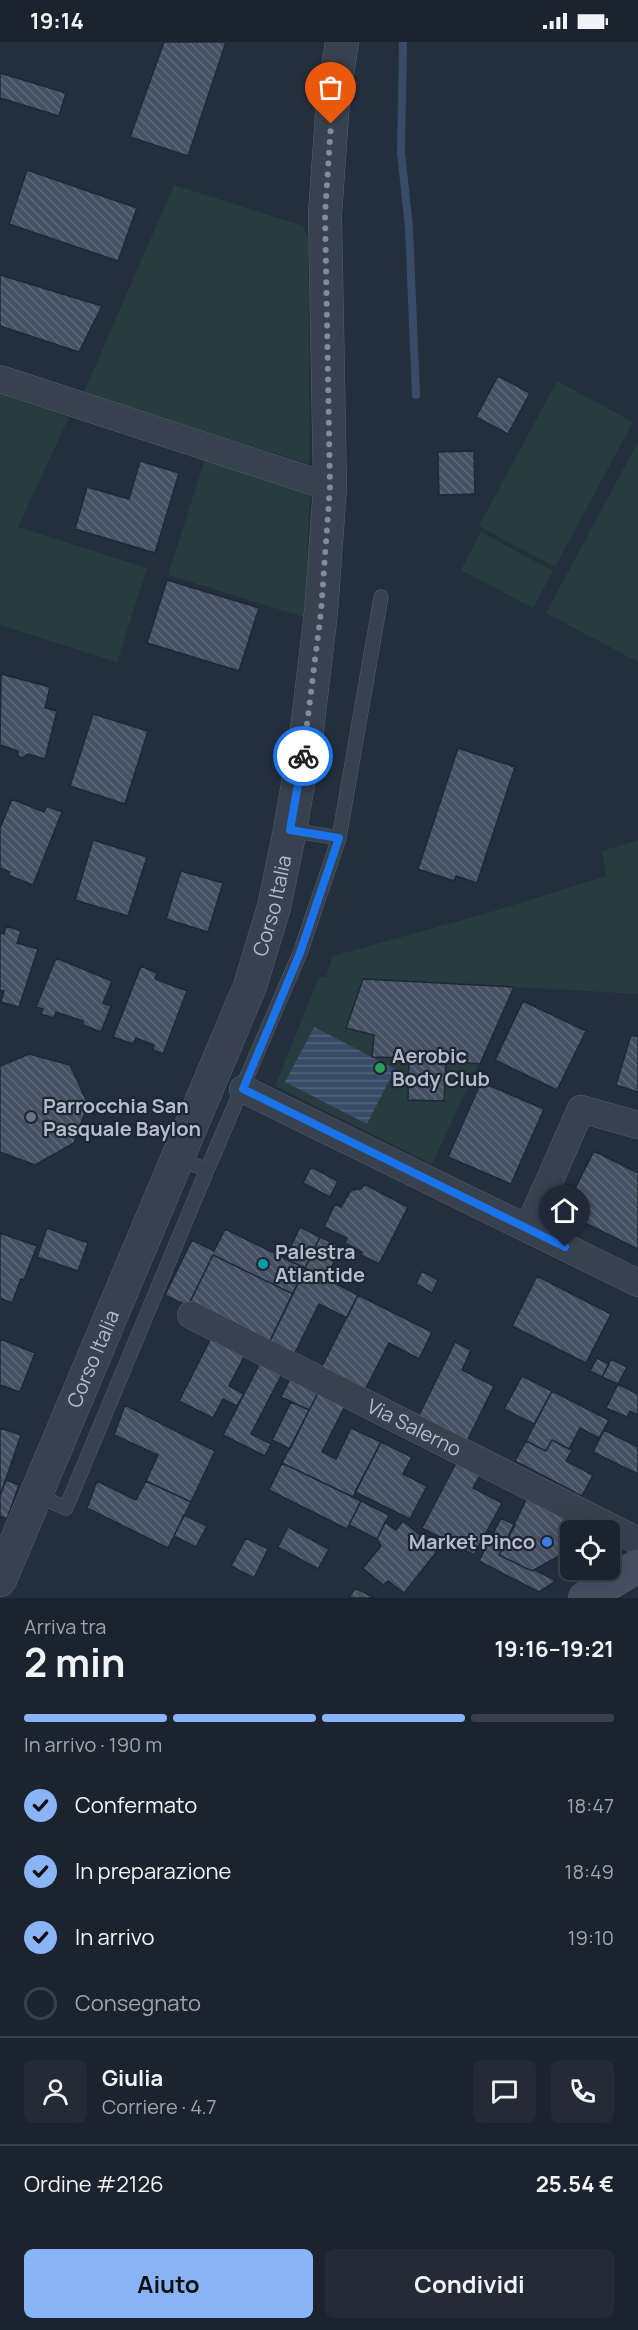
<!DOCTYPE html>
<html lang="it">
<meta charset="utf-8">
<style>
:root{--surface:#1b232e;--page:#242b36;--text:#f1f3f6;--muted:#a0a4aa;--line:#39404a;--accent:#8ab4f8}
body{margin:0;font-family:Manrope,sans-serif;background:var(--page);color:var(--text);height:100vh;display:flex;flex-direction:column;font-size:22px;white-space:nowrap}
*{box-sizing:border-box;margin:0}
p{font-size:20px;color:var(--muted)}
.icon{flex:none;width:33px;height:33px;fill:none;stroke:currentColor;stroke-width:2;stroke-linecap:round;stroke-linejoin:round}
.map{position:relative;height:1556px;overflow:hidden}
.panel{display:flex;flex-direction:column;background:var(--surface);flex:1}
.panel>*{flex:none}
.fabs{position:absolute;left:560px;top:1478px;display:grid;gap:12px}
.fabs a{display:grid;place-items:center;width:60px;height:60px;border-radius:9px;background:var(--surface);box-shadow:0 6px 24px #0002,0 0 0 2px var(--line);font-size:30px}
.pin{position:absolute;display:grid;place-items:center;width:51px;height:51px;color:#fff;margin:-62px -26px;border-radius:50% 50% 50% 0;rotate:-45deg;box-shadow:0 0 6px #0007}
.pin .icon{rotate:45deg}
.courier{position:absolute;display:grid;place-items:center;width:60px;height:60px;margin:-30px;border:4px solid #1a73e8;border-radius:50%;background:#fff;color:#222;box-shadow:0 2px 8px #0007}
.head em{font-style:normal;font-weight:700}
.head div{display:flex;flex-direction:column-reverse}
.head{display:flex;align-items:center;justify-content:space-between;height:102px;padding:0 24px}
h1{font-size:39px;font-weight:700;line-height:45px}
.bar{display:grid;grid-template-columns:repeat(4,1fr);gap:9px 6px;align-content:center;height:72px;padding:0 24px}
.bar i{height:8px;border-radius:4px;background:var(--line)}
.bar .selected{background:var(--accent)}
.bar p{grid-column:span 4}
.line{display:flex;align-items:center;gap:15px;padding:0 24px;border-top:2px solid var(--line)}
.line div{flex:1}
.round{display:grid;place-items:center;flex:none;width:63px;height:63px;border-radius:9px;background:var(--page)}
ol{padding:0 24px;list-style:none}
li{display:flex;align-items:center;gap:18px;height:66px}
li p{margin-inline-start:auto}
li .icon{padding:6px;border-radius:50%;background:var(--accent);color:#111;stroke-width:4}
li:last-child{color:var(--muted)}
li i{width:33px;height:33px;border:3px solid var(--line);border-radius:50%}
.cta{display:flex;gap:12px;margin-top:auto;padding:12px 24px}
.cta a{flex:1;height:69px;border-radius:9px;background:var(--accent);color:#111;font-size:24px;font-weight:700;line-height:69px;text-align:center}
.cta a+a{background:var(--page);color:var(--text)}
.status{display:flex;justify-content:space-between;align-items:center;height:42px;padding:0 30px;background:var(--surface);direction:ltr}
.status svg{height:16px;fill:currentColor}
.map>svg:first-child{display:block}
</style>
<div class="status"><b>19:14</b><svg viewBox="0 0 49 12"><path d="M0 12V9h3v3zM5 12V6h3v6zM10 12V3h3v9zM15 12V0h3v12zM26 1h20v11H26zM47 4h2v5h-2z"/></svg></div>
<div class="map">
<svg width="638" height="1556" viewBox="0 0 638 1556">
<defs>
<pattern id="water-rules" width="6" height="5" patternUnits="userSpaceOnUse" patternTransform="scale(1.5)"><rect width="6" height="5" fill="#394c67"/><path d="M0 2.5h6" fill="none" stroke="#53647b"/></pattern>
<pattern id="building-back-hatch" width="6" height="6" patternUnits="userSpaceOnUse" patternTransform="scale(1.5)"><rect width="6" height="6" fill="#455162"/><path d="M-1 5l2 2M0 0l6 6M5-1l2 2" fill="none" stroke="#5d6877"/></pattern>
</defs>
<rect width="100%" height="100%" fill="#242f3e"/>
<path fill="#263c3f" d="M174,143L303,184L308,196L310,411L309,422L84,350Z
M557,339L633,380L555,525L479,484Z
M0,352L69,375L18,485L147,526L117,620L0,583Z
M638,400V620L546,571Z
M205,417L310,451L304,575L168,533Z
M481,490L553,529L533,566L461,528Z
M638,798V952L514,945L432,1122L275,1044L319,935H326L333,914L491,870L606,834L602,809Z"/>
<path fill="url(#water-rules)" d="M314,985L395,1027L367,1082L285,1040Z"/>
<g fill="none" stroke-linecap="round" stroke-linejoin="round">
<path stroke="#394c67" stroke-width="8" d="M403,0L401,110L409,186L416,353"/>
</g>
<path fill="url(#building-back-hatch)" stroke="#1f2835" stroke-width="1.5" d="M164,0H226L188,114L130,95Z
M0,31L66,51L59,74L0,56Z
M27,128L137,166L118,219L9,182Z
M0,233L102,264L79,310L0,284Z
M498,334L530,351L508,392L476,375Z
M474,409L475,452L439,453L438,410Z
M140,419L179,431L155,511L75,487L87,445L129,457Z
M167,538L259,566L239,629L147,601Z
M1,632L50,645L45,666L57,669L45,717L28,712L22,716L18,713V709L0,703Z
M93,672L148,689L125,762L70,744Z
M458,706L515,725L477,841L456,834L454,839L418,827Z
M12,757L44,770L47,764L62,770L33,843L8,833L10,830L0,826V786Z
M93,798L147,815L128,874L75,858Z
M181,829L223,841L208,890L166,877Z
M6,884L21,889L17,901L38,907L19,965L1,960L4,949L0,948V891L4,892Z
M56,916L112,939L103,961L111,964L101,990L83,983V979L56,970L54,976L41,972L43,967L36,965Z
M141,924L157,931L155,937L187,949L163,1012L153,1008L154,1003L136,996L133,1002L113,995Z
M363,937L514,945L480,1022L446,1019L444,1059L408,1058L409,1016L372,1015L374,993L346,986Z
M523,959L586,989L557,1048L495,1018Z
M631,993L638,995V1050L616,1043Z
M29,1012L70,1023L88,1062L74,1101L35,1123L0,1110V1024Z
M481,1040L544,1067L511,1142L448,1115Z
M594,1109L638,1131V1207L563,1170Z
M311,1125L338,1139L330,1155L303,1141Z
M364,1142L408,1165L379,1222L361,1213L362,1210L345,1201L347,1196L324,1185L335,1162L341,1165L351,1148L361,1147Z
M300,1185L320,1195L305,1226L285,1217Z
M47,1186L88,1201L78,1229L37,1215Z
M225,1187L305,1226L293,1252L213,1213L188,1264L165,1253L192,1198L214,1209Z
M0,1191L37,1204L24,1238L21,1237L12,1261L0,1256Z
M320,1195L341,1205L326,1237L305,1226Z
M213,1213L293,1252L268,1303L188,1264Z
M305,1226L358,1253L347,1276L319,1262L293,1315L268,1303Z
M422,1229L438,1238L432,1251L416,1242Z
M537,1234L611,1272L586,1321L512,1284Z
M358,1253L432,1290L419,1317L389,1301L364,1350L320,1328Z
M211,1296L245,1313L229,1344L244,1352L237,1364L223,1357L213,1376L179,1359Z
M0,1297L35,1311L20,1350L0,1343Z
M455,1300L471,1308L462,1328L494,1344L467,1399L418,1375Z
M597,1316L609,1322L602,1335L590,1329Z
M611,1317L627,1325L618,1342L602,1335Z
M260,1321L282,1332L251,1392L271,1402L265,1414L223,1393Z
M522,1334L552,1349L534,1382L504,1367Z
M290,1337L318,1351L309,1368L281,1355Z
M618,1342L638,1352V1373L630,1369L627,1375L606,1366Z
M552,1349L609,1378L599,1396L580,1386L569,1407L552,1398L546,1409L526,1399Z
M318,1351L345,1364L322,1410L336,1417L351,1386L381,1400L353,1455L282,1421Z
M291,1360L309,1368L290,1407L272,1398Z
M125,1363L215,1409L191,1460L146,1439L158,1413L114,1393Z
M0,1386L21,1393L0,1454Z
M604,1388L638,1405V1432L593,1410Z
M552,1398L572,1408L566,1419L593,1433L582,1454L515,1419L526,1399L546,1409Z
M381,1400L412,1415L403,1432L427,1444L410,1477L355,1450Z
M282,1421L361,1459L347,1487L269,1448Z
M456,1421L480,1433L473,1446L502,1461L474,1513L422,1486Z
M6,1438L19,1443L7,1477L0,1474V1454Z
M97,1439L136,1458L146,1439L191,1460L168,1506L87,1466Z
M527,1456L587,1488H570V1508L532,1529L499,1513Z
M361,1459L389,1473L377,1497L349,1483Z
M184,1473L207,1484L196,1505L174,1494Z
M501,1476L515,1483L499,1513L532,1529L535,1528L556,1539L539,1550L479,1519Z
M403,1479L438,1508L404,1551L388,1539L383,1543L363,1526L381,1504L377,1497L385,1480L396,1488Z
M288,1485L329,1507L318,1527L278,1505Z
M246,1496L268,1507L254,1536L231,1524Z
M355,1546L375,1556H349Z"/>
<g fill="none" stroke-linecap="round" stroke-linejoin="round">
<g stroke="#565f6c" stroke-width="15">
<path id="service" d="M290,788L339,796
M177,1116L207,1128L300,911L339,796L381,555
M36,1453L66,1466L207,1128"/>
</g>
<g stroke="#565f6c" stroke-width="28">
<g id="minor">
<path d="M0,337L330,445"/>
<path d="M243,1047L638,1241"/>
<path d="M528,1187L581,1067L638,1083"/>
<path id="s1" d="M191,1273L638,1499"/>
</g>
</g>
<g stroke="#565f6c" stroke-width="34">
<g id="tertiary">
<path id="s2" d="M0,1538L250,944L274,865L290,788L306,696L321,570L330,445L325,172L333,59L342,0"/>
</g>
</g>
<g stroke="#565f6c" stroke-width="34">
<path id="secondary" d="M585,1556L638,1524"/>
</g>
<use href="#service" stroke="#38414e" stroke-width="14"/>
<use href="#minor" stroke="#38414e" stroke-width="27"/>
<use href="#tertiary" stroke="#38414e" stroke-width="33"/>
<use href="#secondary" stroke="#465061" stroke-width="33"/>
</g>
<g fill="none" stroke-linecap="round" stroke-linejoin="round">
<path stroke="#828b98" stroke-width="6" stroke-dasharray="0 10.8" d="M303,714L321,570L330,445L325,172L331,82"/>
<path stroke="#1a73e8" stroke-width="8" d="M303,714L290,788L339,796L300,911L243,1047L565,1205"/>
</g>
<circle fill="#2e9e5b" stroke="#1d2633" stroke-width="2" cx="380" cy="1026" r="6"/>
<circle fill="#6b7280" stroke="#1d2633" stroke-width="2" cx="31" cy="1075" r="6"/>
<circle fill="#0f9aa8" stroke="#1d2633" stroke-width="2" cx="263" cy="1222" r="6"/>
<circle fill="#3f7fe0" stroke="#1d2633" stroke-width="2" cx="547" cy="1500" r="6"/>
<g text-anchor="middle" stroke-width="4.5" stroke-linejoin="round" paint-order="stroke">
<g font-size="20" fill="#b4bcc9" stroke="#1d2633">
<text dy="7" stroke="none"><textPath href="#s2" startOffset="728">Corso Italia</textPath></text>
<text dy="7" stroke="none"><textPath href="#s2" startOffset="240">Corso Italia</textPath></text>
<text dy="7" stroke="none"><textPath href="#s1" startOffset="250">Via Salerno</textPath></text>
</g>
<g font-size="20" font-weight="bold" fill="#b4bcc9" stroke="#1d2633" text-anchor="start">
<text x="392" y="1021">Aerobic<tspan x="392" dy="23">Body Club</tspan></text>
<text x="43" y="1071">Parrocchia San<tspan x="43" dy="23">Pasquale Baylon</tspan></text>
<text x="275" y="1217">Palestra<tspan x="275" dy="23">Atlantide</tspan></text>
<text x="535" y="1507" text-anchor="end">Market Pinco</text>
</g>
</g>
</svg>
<div class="fabs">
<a><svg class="icon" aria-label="locate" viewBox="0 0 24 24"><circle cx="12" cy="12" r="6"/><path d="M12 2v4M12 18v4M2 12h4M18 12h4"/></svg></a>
</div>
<div class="pin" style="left:331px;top:82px;background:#ea580c"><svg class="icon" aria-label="bag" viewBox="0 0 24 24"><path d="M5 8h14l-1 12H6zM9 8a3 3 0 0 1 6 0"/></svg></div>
<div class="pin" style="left:565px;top:1205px;background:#1f2937"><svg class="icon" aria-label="home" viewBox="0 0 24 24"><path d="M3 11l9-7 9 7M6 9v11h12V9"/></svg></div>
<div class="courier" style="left:303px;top:714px"><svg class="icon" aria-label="bike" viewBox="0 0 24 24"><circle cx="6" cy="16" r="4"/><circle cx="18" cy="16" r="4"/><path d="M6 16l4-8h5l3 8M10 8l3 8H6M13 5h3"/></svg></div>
</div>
<section class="panel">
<div class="head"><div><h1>2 min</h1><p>Arriva tra</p></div><em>19:16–19:21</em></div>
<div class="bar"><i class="selected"></i><i class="selected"></i><i class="selected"></i><i></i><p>In arrivo · 190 m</p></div>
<ol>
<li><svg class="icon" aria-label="check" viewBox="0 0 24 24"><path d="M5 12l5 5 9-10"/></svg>Confermato<p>18:47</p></li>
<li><svg class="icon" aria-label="check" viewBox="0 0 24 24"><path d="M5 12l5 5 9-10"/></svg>In preparazione<p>18:49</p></li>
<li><svg class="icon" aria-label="check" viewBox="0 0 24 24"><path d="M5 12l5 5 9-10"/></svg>In arrivo<p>19:10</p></li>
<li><i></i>Consegnato</li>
</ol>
<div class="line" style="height:108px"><a class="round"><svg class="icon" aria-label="person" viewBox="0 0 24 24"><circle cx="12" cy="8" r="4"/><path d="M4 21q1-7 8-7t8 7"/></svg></a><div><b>Giulia</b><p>Corriere · 4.7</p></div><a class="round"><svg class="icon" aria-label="chat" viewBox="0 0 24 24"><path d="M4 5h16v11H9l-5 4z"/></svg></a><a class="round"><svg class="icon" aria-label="phone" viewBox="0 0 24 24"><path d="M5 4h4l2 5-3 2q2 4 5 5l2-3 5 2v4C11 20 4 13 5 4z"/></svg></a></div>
<div class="line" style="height:78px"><div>Ordine #2126</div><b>25.54 €</b></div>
<div class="cta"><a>Aiuto</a><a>Condividi</a></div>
</section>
